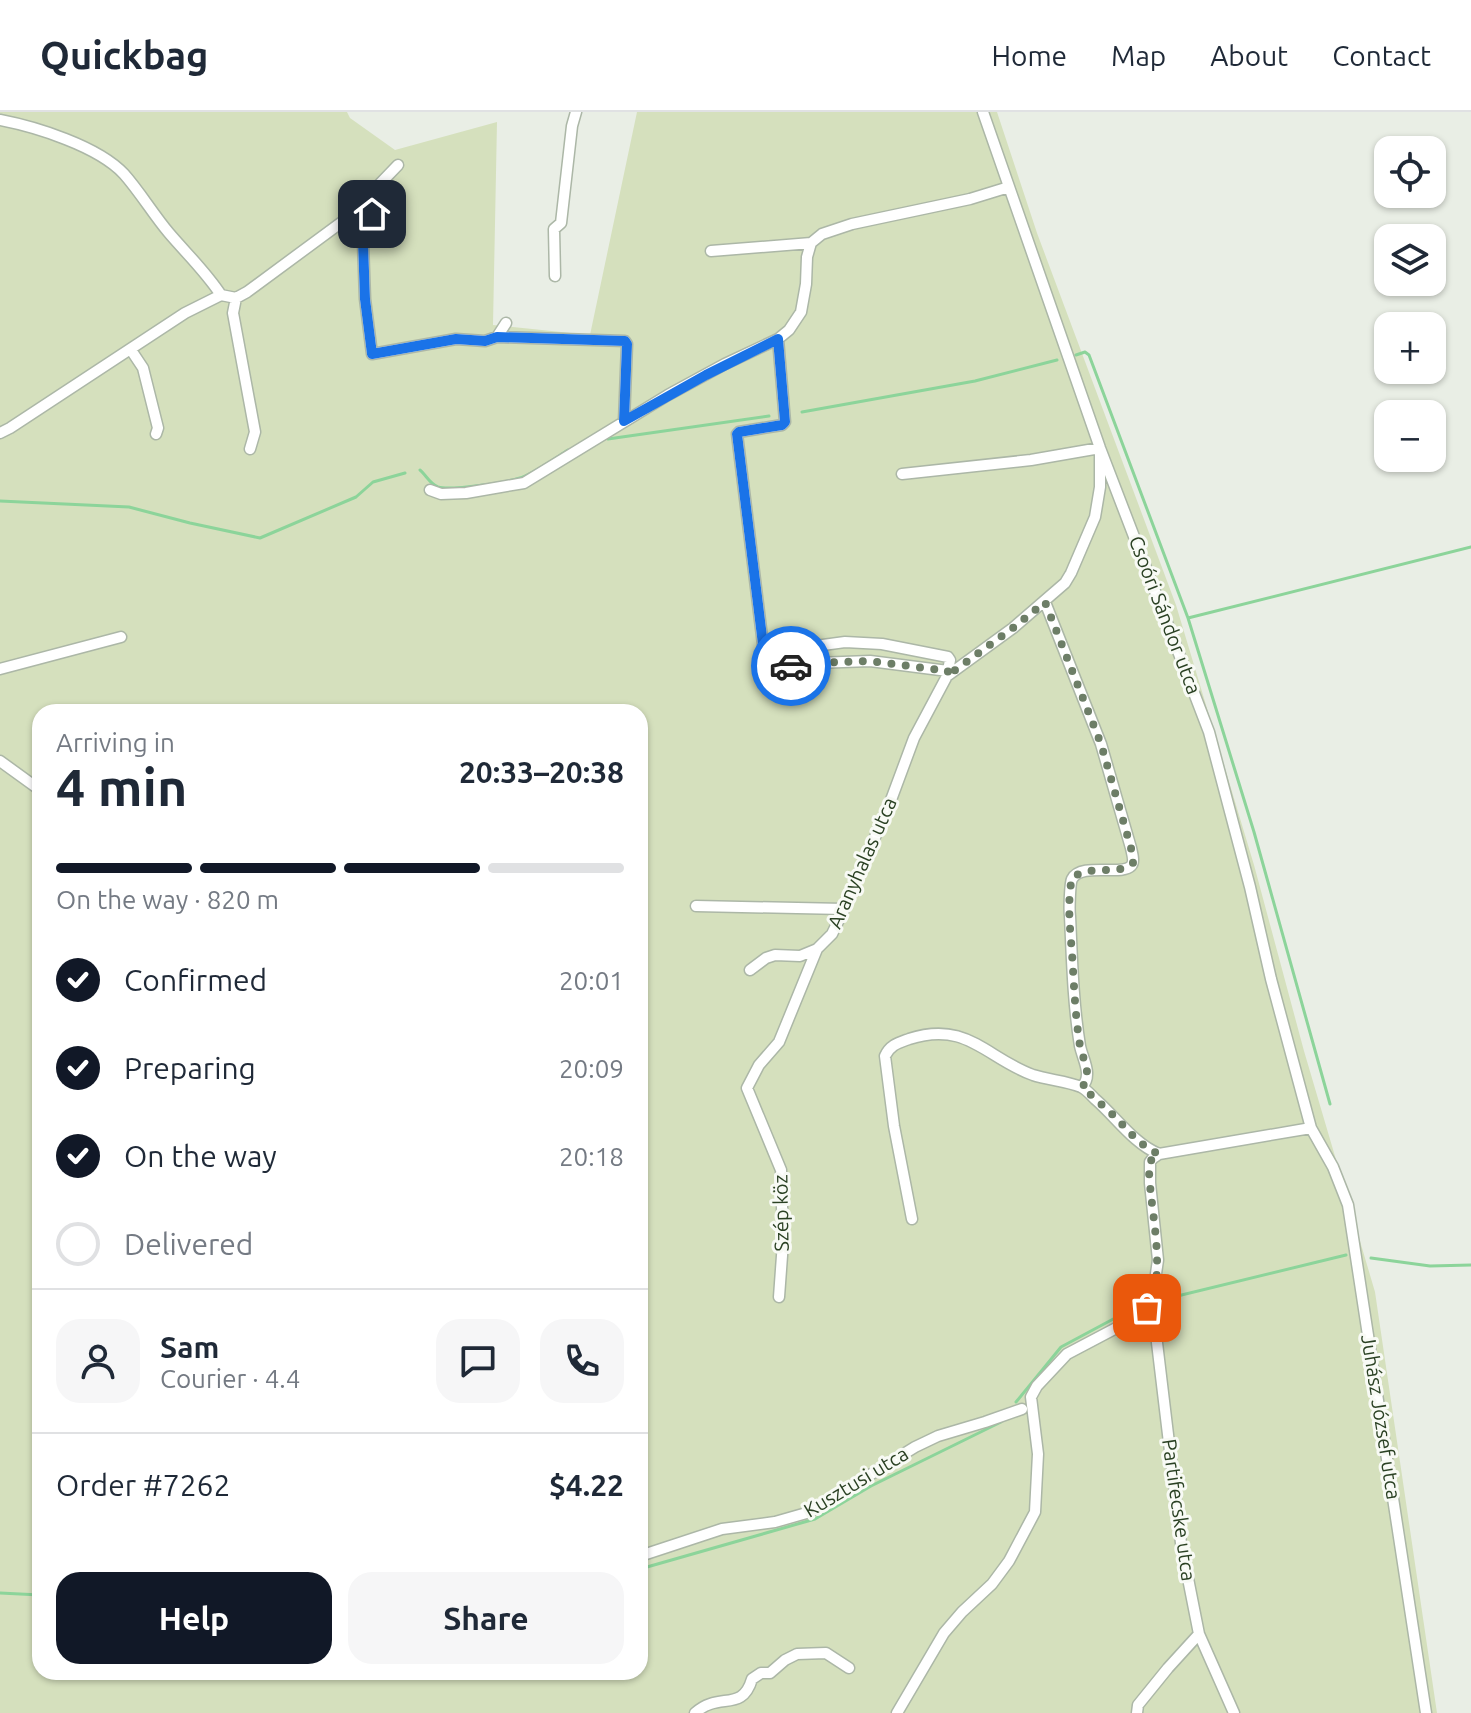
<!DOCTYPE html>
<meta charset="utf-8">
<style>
:root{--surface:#fff;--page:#f6f6f7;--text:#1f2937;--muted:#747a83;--line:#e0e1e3;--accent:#111827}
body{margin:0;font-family:Ubuntu,sans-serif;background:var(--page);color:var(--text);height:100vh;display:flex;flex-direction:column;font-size:30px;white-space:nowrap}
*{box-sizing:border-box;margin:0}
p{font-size:26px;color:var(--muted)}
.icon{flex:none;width:44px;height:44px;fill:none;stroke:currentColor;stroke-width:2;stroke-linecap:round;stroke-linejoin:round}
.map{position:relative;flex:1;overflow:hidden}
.side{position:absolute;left:32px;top:592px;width:616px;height:976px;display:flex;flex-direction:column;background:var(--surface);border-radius:24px;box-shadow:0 2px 6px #0004}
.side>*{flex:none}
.controls{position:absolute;left:1374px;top:24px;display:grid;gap:16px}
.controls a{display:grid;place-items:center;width:72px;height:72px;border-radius:16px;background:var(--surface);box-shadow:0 2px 6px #0004;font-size:40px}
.pin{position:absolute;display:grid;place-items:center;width:68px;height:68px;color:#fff;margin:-34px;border-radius:16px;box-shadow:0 4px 12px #0006}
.courier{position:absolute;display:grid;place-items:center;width:80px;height:80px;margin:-40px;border:6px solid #1a73e8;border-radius:50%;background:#fff;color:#222;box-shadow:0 2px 10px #0007}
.head em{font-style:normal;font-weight:700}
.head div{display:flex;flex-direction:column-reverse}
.head{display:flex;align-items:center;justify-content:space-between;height:136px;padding:0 24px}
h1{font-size:52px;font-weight:700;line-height:60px}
.bar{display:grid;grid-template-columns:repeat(4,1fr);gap:12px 8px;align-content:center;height:96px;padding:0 24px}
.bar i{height:10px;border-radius:6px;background:var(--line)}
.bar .selected{background:var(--accent)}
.bar p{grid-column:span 4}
.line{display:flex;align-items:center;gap:20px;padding:0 24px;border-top:2px solid var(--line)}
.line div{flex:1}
.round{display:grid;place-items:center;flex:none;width:84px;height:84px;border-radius:24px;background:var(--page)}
ol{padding:0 24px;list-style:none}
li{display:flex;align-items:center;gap:24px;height:88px}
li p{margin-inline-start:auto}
li .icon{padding:8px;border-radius:50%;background:var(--accent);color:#fff;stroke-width:4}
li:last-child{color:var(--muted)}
li i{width:44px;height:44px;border:4px solid var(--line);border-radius:50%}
.cta{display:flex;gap:16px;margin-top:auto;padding:16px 24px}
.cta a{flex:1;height:92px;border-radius:24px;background:var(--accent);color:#fff;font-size:32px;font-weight:700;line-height:92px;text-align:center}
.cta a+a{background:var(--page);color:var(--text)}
header{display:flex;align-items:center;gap:48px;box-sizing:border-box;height:112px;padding:0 40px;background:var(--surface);border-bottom:2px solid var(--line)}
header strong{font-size:38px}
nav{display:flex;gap:44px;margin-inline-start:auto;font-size:28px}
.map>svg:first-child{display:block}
</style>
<header>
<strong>Quickbag</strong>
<nav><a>Home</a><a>Map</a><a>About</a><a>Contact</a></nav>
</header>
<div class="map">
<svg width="1471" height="1601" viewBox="0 0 1471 1601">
<rect width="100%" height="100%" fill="#e9eee5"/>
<path fill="#d5e0bd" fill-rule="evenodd" d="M0,0H347L350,6L395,38L497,10L493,213L590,223L637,0H997L1037,121L1176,493L1254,753L1304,939L1375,1180L1437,1601H0ZM40,600H640V1560H40Z"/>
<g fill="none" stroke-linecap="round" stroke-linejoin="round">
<path stroke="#8cd49a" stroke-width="3" d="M1076,243L1085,240L1089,243L1188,506L1254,720L1330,992
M802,300L975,269L1057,248
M608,327L769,304
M420,358C426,363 430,372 438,375C450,379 512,370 525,364C540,357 554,347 568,338
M0,389L129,395L190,411L260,426L356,385L373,370L405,361
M1188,506L1471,435
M1371,1146L1430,1154L1471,1153
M1161,1188L1346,1143
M1016,1290L1061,1235L1145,1190
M640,1457L815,1407L871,1374L1001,1310
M0,1481L40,1483"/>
<g stroke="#acb7a7" stroke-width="13">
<path id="minor" d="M983,0L1100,336L1209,620L1250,775L1271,867L1311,1016L1333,1055L1348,1093L1426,1601
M0,8C36,15 98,34 124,62C140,80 153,102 169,121C186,141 206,160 221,183
M380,75L363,131L365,187L372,242L456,227L485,229L497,225L506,211
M711,139L811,131
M555,164L554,117L561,111L572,14L576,0
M236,186L233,201L255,320L250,337
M497,225L625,229L627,232L624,309
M778,227L785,310L782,313L739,320L737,322L766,557L816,551L870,549L948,559
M131,238L143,256L158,316L156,322
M0,321L10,316L185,201L221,183L236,186L247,180L346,107L398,53
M902,362L1031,348L1100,336
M430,378L441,382L466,381L524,371L668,283L725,252L778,227L789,218L801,200L806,172L807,145L811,131L822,122L852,112L970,87L1009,75
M1045,490L1101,632L1131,736C1132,741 1135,750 1131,754C1122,764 1081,750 1072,767C1070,771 1069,798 1070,804C1072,847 1073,891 1080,934C1083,948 1093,963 1082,975
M764,541L845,530L882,532L948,545L950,548L947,564
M0,557L121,525
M0,649L40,678
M696,794L844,797
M750,858L766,846L775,843L800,844L817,837
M912,1107L894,1014L885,944C890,933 898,931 909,927C967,908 986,946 1033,963C1048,968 1067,969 1081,975C1086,977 1091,983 1095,987C1115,1004 1134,1032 1159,1042
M779,1185L783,1130L781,1058L747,976L759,953L779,930L817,837L832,822L844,797L891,688L914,626L947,564L1013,516L1065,471L1071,461L1095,405L1100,375V342
M1152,1189L1181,1431L1199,1522L1234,1601
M640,1444L722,1417L775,1410L810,1400L915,1335L938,1324L985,1310L1022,1297
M695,1601C719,1579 742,1601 752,1567L761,1561H770L785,1548L797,1542L826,1541L849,1556
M897,1601L944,1521L962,1500L992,1472L1009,1449L1035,1400L1038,1342L1031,1285L1037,1274L1067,1242L1122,1213L1141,1201L1152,1189L1158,1148L1150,1071V1050L1153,1046L1159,1042L1311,1016
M1137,1601L1138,1593L1168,1556L1199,1522"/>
</g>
<use href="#minor" stroke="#fff" stroke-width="10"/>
</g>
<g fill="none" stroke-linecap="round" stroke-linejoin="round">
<path stroke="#6d7e67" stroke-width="8" stroke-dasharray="0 14.4" d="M791,554L816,551L870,549L948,559L947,564L1013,516L1045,490L1101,632L1131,736L1133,751C1117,765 1092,751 1072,766C1067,790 1070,816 1072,841C1074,872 1075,903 1080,934C1083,948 1093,963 1082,975C1091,983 1101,992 1111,1001C1126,1015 1139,1034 1159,1042C1155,1045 1152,1045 1150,1051C1148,1060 1150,1073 1151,1083C1154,1112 1165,1172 1147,1196"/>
<path stroke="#1a73e8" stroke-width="10" d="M372,102L363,131L365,187L372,242L456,227L485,229L497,225L625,229L627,232L624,309L706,263L778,227L785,310L782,313L739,320L737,322L766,557L791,554"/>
</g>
<g text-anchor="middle" stroke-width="6" stroke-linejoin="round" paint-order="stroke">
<g font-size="20" fill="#2a4123" stroke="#f8faf5">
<text transform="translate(1165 503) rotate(69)" y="7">Csoóri Sándor utca</text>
<text transform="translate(862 751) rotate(-66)" y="7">Aranyhalas utca</text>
<text transform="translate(781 1101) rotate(-91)" y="7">Szép köz</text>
<text transform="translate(1381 1305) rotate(81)" y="7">Juhász József utca</text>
<text transform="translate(856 1370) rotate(-31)" y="7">Kusztusi utca</text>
<text transform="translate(1179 1398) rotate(82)" y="7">Partifecske utca</text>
</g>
</g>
</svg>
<div class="controls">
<a><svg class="icon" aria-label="locate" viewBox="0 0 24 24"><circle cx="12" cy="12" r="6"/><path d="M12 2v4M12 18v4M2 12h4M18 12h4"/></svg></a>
<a><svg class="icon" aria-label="layers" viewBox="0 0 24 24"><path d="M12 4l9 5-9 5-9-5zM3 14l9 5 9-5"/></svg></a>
<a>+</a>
<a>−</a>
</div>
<div class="pin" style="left:1147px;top:1196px;background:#ea580c"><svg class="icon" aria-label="bag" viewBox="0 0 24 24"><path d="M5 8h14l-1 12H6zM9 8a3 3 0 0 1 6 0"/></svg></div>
<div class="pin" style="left:372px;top:102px;background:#1f2937"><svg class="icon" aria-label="home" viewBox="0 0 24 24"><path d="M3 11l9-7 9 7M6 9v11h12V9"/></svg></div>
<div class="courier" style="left:791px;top:554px"><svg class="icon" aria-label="car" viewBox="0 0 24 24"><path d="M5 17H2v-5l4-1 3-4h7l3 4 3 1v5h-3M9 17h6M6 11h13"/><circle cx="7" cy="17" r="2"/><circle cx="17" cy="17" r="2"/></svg></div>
<section class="side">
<div class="head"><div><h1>4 min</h1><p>Arriving in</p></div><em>20:33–20:38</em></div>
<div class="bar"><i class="selected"></i><i class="selected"></i><i class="selected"></i><i></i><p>On the way · 820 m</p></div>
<ol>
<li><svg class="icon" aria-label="check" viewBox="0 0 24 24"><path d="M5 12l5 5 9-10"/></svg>Confirmed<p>20:01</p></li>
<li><svg class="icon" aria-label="check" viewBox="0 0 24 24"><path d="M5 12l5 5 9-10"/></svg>Preparing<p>20:09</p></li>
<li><svg class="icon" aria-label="check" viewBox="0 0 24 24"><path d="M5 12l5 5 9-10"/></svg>On the way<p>20:18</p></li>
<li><i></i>Delivered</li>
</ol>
<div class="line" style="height:144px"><a class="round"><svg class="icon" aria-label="person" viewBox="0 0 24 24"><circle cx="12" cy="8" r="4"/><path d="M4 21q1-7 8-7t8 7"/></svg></a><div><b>Sam</b><p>Courier · 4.4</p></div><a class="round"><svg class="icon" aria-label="chat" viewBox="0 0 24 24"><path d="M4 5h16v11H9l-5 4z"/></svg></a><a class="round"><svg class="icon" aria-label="phone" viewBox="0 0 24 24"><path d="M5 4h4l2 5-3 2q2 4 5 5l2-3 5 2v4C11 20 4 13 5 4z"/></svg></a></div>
<div class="line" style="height:104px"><div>Order #7262</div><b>$4.22</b></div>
<div class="cta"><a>Help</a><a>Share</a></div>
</section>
</div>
